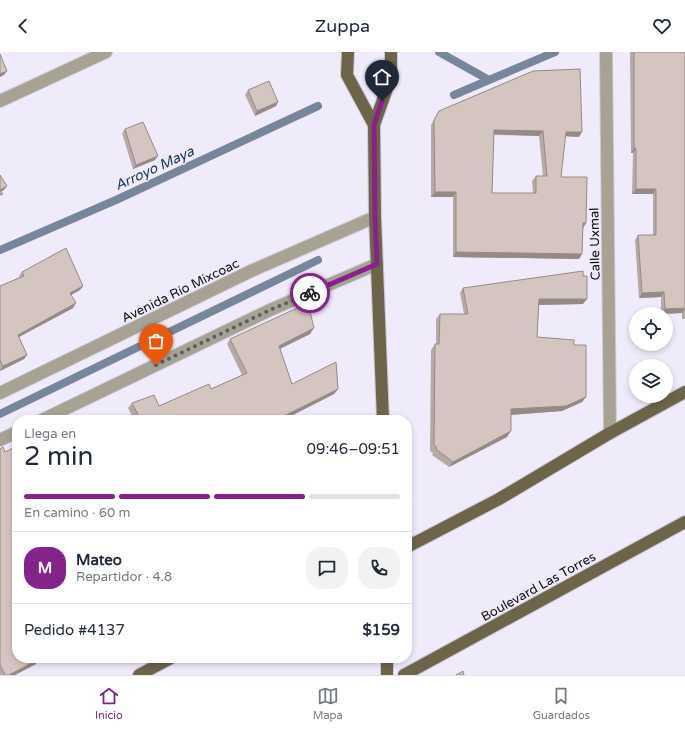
<!DOCTYPE html>
<html lang="es">
<meta charset="utf-8">
<style>
:root{--surface:#fff;--page:#f2f2f3;--text:#1f2937;--muted:#747a83;--line:#e0e1e3;--accent:#86228b}
body{margin:0;font-family:"Varela Round",sans-serif;background:var(--page);color:var(--text);height:100vh;display:flex;flex-direction:column;font-size:15px;white-space:nowrap}
*{box-sizing:border-box;margin:0}
p{font-size:13px;color:var(--muted)}
.icon{flex:none;width:22px;height:22px;fill:none;stroke:currentColor;stroke-width:2;stroke-linecap:round;stroke-linejoin:round}
.map{position:relative;flex:1;overflow:hidden}
.side{position:absolute;left:12px;top:363px;width:400px;height:248px;display:flex;flex-direction:column;background:var(--surface);border-radius:16px;box-shadow:0 2px 6px #0003}
.side>*{flex:none}
.tools{position:absolute;left:629px;top:255px;display:grid;gap:8px}
.tools a{display:grid;place-items:center;width:44px;height:44px;border-radius:50%;background:var(--surface);box-shadow:0 2px 6px #0003;font-size:20px}
.pin{position:absolute;display:grid;place-items:center;width:34px;height:34px;color:#fff;margin:-41px -17px;border-radius:50% 50% 50% 0;rotate:-45deg;box-shadow:0 0 4px #0007}
.pin .icon{rotate:45deg}
.courier{position:absolute;display:grid;place-items:center;width:40px;height:40px;margin:-20px;border:3px solid #86228b;border-radius:50%;background:#fff;color:#222;box-shadow:0 1px 5px #0007}
.overview em{font-style:normal;font-weight:600}
.overview div{display:flex;flex-direction:column-reverse}
.overview{display:flex;align-items:center;justify-content:space-between;height:68px;padding:0 12px}
h1{font-size:26px;font-weight:600;line-height:30px}
.bar{display:grid;grid-template-columns:repeat(4,1fr);gap:6px 4px;align-content:center;height:48px;padding:0 12px}
.bar i{height:5px;border-radius:3px;background:var(--line)}
.bar .active{background:var(--accent)}
.bar p{grid-column:span 4}
.line{display:flex;align-items:center;gap:10px;padding:0 12px;border-top:1px solid var(--line)}
.line div{flex:1}
.round{display:grid;place-items:center;flex:none;width:42px;height:42px;border-radius:16px;background:var(--page)}
header{display:flex;justify-content:space-between;align-items:center;height:52px;padding:0 12px;background:var(--surface);font-size:18px;font-weight:600}
.menu{display:flex;justify-content:space-around;align-items:center;height:56px;border-top:1px solid var(--line);background:var(--surface);font-size:11px;color:var(--muted)}
.menu a{display:grid;justify-items:center;gap:2px}
.menu .active{color:var(--accent)}
.map>svg:first-child{display:block}
</style>
<header><svg class="icon" aria-label="back" viewBox="0 0 24 24"><path d="M15 5l-7 7 7 7"/></svg>Zuppa<svg class="icon" aria-label="heart" viewBox="0 0 24 24"><path d="M12 20l-8-8c-3-5 5-10 8-4 3-6 11-1 8 4z"/></svg></header>
<div class="map">
<svg width="685" height="623" viewBox="0 0 685 623">
<rect width="100%" height="100%" fill="#efebfa"/>
<g fill="none" stroke-linecap="round" stroke-linejoin="round">
<path stroke="#77869b" stroke-width="8" d="M439,0L489,28L555,0
M454,43L489,28
M0,198L116,148L318,54
M0,362L318,208"/>
<g stroke="#cbc8d5" stroke-width="14">
<path id="minor" d="M606,0L610,381
M0,49L106,0
M0,341L251,219L375,165
M42,368L270,258L377,212
M0,388L17,380"/>
</g>
<g stroke="#cbc8d5" stroke-width="14">
<path id="major" d="M348,0L347,23L374,73
M383,368L375,165L374,73L391,25V0
M407,495L499,447L610,381L685,340
M139,623L171,606
M387,623V606
M404,623L685,470"/>
</g>
<use href="#minor" stroke="#a7a294" stroke-width="12"/>
<use href="#major" stroke="#6d644a" stroke-width="12"/>
</g>
<path fill="#b7a9a5" fill-rule="evenodd" d="M630,0H685V267H682V261L661,262V245L639,246L635,188L638,183H653V142H632L633,101H631Z
M248,38L276,54L255,64L245,43Z
M439,59L579,85L565,84L561,125L586,171L583,176L582,202L579,207L453,205V145H431V73ZM494,83L539,84L543,124H536L532,129L533,141H492Z
M125,77L155,108L133,117L122,81Z
M22,220L83,234L80,238L71,243L73,256L19,285L27,303L24,307L0,319V234L20,225L19,224Z
M463,236L583,252L539,253L537,285L574,293L586,345L582,350L562,359L511,363L507,385L449,415L432,403L433,401L430,399L431,298L435,292H436V267L440,262H464L460,241Z
M310,282L280,297L292,332L338,337L334,342L283,368H134L128,356L132,351L159,354L211,337L242,323L227,292L230,287Z
M0,397L17,606L39,607L36,612L15,623H0Z"/>
<path fill="#958a86" d="M7,19L4,23L0,25V22Z
M278,50L276,54L255,64L257,59Z
M494,78L543,79L539,84L491,82Z
M566,80H582L579,85L563,84Z
M634,96H636L633,101H631Z
M158,104L155,108L133,117L136,113Z
M7,134L4,138L0,140V138Z
M636,137H656L653,142H632Z
M435,140H456L453,145H431Z
M583,171H586L583,176Z
M456,200L582,202L579,207L453,205Z
M83,234L80,238L67,245L70,241Z
M664,240L661,245L639,246L642,241Z
M539,247H587L583,252L535,253Z
M76,251L73,256L15,287L18,283Z
M685,256L682,261L661,262L665,257Z
M314,276L310,282L275,299L279,294Z
M27,303L24,307L0,319L3,314Z
M338,337L334,342L283,368H276Z
M586,345L582,350L562,359L507,363L511,357Z
M511,379L507,385L449,415L453,410Z
M39,607L36,612L15,623H9Z"/>
<path fill="#d5c5c0" stroke="#958a86" fill-rule="evenodd" d="M634,0H685V256L665,257L664,240L642,241L638,183H656V137H636V96H634Z
M0,2L7,19L0,22Z
M580,17L582,80H566L561,125H587L586,171H583L582,202L456,200V140H435L434,68L439,59L533,19ZM494,78L543,79L547,124H536V141H492Z
M269,29L278,50L257,59L248,38Z
M143,70L158,104L136,113L125,77Z
M0,123L7,134L0,138L3,142L0,143Z
M66,196L83,234L70,241L76,251L18,283L27,303L3,314L0,308V234L24,224L22,220Z
M583,219V224H587V247H539L537,285L574,288V293H586V345L566,354L511,357V379L453,410L436,397L437,396L434,393L435,292H439L440,262H468L463,236Z
M308,251L314,276L279,294L292,332L336,310L338,337L276,368H137L140,366L132,351L154,343L159,354L209,332L211,337L247,321L230,287Z
M17,394V553L16,554L17,556V606H39V607L9,623H5L0,613V397L3,395L5,400Z
M463,619L464,623H456Z"/>
<g fill="none" stroke-linecap="round" stroke-linejoin="round">
<path stroke="#5d5b63" stroke-width="4" stroke-dasharray="0 7.2" d="M156,313L270,258L310,241"/>
<path stroke="#86228b" stroke-width="5" d="M310,241L377,212L375,165L374,73L382,49"/>
</g>
<g text-anchor="middle" stroke-width="3" stroke-linejoin="round" paint-order="stroke">
<g font-size="13" fill="#0f0e12" stroke="#efebfa">
<text transform="translate(594 192) rotate(-91)" y="5">Calle Uxmal</text>
<text transform="translate(180 238) rotate(-26)" y="5">Avenida Río Mixcoac</text>
<text transform="translate(538 534) rotate(-29)" y="5">Boulevard Las Torres</text>
</g>
<g font-size="14" font-style="italic" fill="#14345a" stroke="#efebfa">
<text transform="translate(154 116) rotate(-25)" y="5">Arroyo Maya</text>
</g>
</g>
</svg>
<div class="tools">
<a><svg class="icon" aria-label="locate" viewBox="0 0 24 24"><circle cx="12" cy="12" r="6"/><path d="M12 2v4M12 18v4M2 12h4M18 12h4"/></svg></a>
<a><svg class="icon" aria-label="layers" viewBox="0 0 24 24"><path d="M12 4l9 5-9 5-9-5zM3 14l9 5 9-5"/></svg></a>
</div>
<div class="pin" style="left:156px;top:313px;background:#ea580c"><svg class="icon" aria-label="bag" viewBox="0 0 24 24"><path d="M5 8h14l-1 12H6zM9 8a3 3 0 0 1 6 0"/></svg></div>
<div class="pin" style="left:382px;top:49px;background:#1f2937"><svg class="icon" aria-label="home" viewBox="0 0 24 24"><path d="M3 11l9-7 9 7M6 9v11h12V9"/></svg></div>
<div class="courier" style="left:310px;top:241px"><svg class="icon" aria-label="bike" viewBox="0 0 24 24"><circle cx="6" cy="16" r="4"/><circle cx="18" cy="16" r="4"/><path d="M6 16l4-8h5l3 8M10 8l3 8H6M13 5h3"/></svg></div>
<section class="side">
<div class="overview"><div><h1>2 min</h1><p>Llega en</p></div><em>09:46–09:51</em></div>
<div class="bar"><i class="active"></i><i class="active"></i><i class="active"></i><i></i><p>En camino · 60 m</p></div>
<div class="line" style="height:72px"><b class="round" style="background:var(--accent);color:#fff">M</b><div><b>Mateo</b><p>Repartidor · 4.8</p></div><a class="round"><svg class="icon" aria-label="chat" viewBox="0 0 24 24"><path d="M4 5h16v11H9l-5 4z"/></svg></a><a class="round"><svg class="icon" aria-label="phone" viewBox="0 0 24 24"><path d="M5 4h4l2 5-3 2q2 4 5 5l2-3 5 2v4C11 20 4 13 5 4z"/></svg></a></div>
<div class="line" style="height:52px"><div>Pedido #4137</div><b>$159</b></div>
</section>
</div>
<nav class="menu">
<a class="active"><svg class="icon" aria-label="home" viewBox="0 0 24 24"><path d="M3 11l9-7 9 7M6 9v11h12V9"/></svg>Inicio</a>
<a><svg class="icon" aria-label="map" viewBox="0 0 24 24"><path d="M3 6l6-2 6 2 6-2v14l-6 2-6-2-6 2zM9 4v14M15 6v14"/></svg>Mapa</a>
<a><svg class="icon" aria-label="saved" viewBox="0 0 24 24"><path d="M7 4h10v16l-5-4-5 4z"/></svg>Guardados</a>
</nav>
